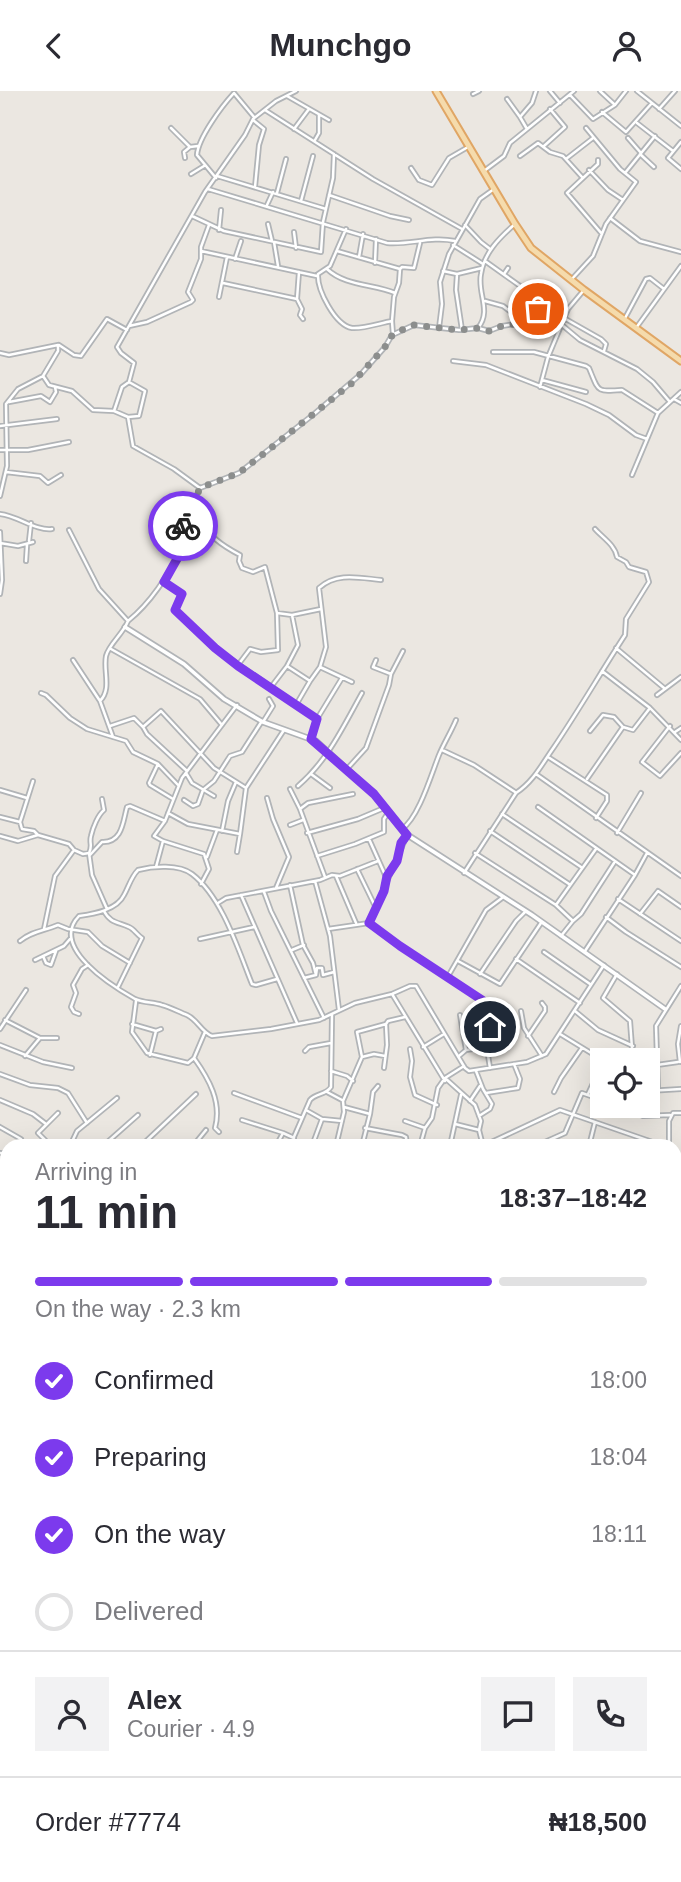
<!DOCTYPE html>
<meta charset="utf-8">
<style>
:root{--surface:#fff;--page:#f2f2f3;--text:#2b2b33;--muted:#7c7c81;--line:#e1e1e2;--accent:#7c3aed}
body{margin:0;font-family:Helvetica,sans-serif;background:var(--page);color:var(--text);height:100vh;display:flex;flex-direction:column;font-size:26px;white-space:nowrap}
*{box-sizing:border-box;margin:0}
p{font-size:23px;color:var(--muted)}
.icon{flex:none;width:38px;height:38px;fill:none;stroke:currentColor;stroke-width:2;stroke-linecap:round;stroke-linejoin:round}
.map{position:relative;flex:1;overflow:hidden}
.sheet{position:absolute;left:0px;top:1048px;width:682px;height:744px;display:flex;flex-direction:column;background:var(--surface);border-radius:21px 21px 0 0;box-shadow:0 7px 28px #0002}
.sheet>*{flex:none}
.fabs{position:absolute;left:590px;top:957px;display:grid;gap:14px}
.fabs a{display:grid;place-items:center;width:70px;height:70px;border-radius:0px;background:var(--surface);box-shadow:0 7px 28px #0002;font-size:35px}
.pin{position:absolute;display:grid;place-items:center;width:60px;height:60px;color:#fff;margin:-30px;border:4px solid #fff;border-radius:50%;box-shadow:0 2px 7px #0007}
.courier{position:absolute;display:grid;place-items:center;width:70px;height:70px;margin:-35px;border:5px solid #7c3aed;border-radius:50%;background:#fff;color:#222;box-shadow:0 2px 9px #0007}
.headline em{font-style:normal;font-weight:700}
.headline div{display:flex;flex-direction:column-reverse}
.headline{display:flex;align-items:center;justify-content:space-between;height:119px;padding:0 35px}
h1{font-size:46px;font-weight:700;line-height:52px}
.bar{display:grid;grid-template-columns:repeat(4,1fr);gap:10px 7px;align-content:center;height:84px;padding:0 35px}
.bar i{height:9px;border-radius:5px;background:var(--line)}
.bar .selected{background:var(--accent)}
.bar p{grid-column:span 4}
.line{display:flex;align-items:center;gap:18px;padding:0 35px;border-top:2px solid var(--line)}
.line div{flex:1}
.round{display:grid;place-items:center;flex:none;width:74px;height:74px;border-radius:0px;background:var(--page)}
ol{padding:0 35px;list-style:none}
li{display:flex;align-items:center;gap:21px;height:77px}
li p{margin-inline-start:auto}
li .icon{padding:7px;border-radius:50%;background:var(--accent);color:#fff;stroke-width:4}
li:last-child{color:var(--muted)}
li i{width:38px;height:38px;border:4px solid var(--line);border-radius:50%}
header{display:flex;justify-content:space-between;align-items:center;height:91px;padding:0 35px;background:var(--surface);font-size:32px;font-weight:700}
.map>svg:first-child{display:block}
</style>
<header><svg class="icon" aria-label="back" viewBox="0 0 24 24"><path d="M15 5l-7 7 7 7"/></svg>Munchgo<svg class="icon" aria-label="person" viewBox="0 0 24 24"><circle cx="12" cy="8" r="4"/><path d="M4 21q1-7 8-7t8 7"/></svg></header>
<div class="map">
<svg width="681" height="1791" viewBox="0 0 681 1791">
<rect width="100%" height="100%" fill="#ebe7e1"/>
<path fill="#f7dee0" d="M7,1476V1669L0,1659V1477Z"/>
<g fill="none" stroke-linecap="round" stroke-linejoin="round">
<path stroke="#a7e1f4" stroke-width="4.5" d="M676,1546L681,1543
M324,1791L332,1785"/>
<g stroke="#b1b4b7" stroke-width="6">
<path id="minor" d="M550,0L560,12
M600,0L615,14
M637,0L681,35
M473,3L479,0
M570,4L593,28L615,14L626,0
M287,5L329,29
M507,8L520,26
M659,18L675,0
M265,19L373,88L462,138
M602,21L626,41L652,12
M253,29L264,38L259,54L255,96
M637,32L673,60
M171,37L190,56L198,55
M294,38L309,18
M527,38L520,26L532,12L536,0
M628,47L641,62
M315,49L319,42V24
M681,51L668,67L681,78
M544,55L565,36L550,18
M640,63L654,76
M520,65L538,52L550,61L563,65L582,86
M185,67L184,61L190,56
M566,68L593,47
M598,69V73L567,102L602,143
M411,77L419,89L432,94L449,67L468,56
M589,79L608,99L623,109
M484,80L504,65L510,52L574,0
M625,82L655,45
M191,83L204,75
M217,85L326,118
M216,87L197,64C198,47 222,15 234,2L254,26
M208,98L387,152C410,154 431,145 455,150
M277,102L286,68
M329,104L390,125L409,129
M301,110L313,65
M267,114L273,101
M192,125L224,140L321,161L323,131L333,87L334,63
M610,127L640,150L681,161
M268,133L272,150
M465,134L481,151L490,158
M346,138L330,175L318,183C317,199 335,234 352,237C364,238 380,232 392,230L393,244
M219,139L221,119
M294,141L296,157
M274,151L278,175
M453,154L483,173
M201,160L317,185
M337,160L400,178
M359,166L363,143
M235,168L241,150
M375,172L376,148
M327,178C345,195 373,193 395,202
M443,180L457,183
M299,181L297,208L302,218L300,224L303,228
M504,183L508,177
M571,189L593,165L606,133L636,91L620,78L586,37
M223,192L297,208
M219,206L227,166
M485,210L503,215L524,231
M541,210L565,225
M564,227L601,248L606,253L604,260
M624,229L646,188L650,187L664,198
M392,230L394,206L399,192L400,178L402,176L414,177L420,152
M562,234L580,249L637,278L653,291L670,311
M129,235L147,231L191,211L193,209L188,201L201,168V156L209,134
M439,237L442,213L440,191L449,163L480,108L494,98
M478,237L489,240L502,235L527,231L536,222L541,210L485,170
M636,237L681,175
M462,239L456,199L457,183L482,177
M59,254L74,264L81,265L107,228L127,239
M493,261H534L586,275L589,277C599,301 596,301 622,299L658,322
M0,262L9,264L58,254V260L43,285L18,298L6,313L7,375L0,405
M453,270L486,274L586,313L609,324L636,344L647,348
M43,285L49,294L72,300L93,319L114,320L128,326L139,325L145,300L129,291L134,272L121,262L117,256L205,101L245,44L253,28L276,10L296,0
M542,289L586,301
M540,296L548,266L568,218L584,199
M674,308L681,312
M9,311L41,305L50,311L56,301L55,296
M114,320L122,296L129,291
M0,335L57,328
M0,359H28L69,351
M6,381L40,385L48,392L61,384
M632,384L658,322L681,301
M200,397L239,382L314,323L361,283L385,256L392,244L414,234L459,239L478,237C492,220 477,202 481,183C484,162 499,147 515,133
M0,423C18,425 36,440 52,438
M200,426C206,444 223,455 240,464L239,470L242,477L253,481L265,476L277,522L278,559L261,561L250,558L238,574
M69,439L99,498L128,530C123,543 109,553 106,565C103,580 112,598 100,610
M0,441L2,489L0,503
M29,450L31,432
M0,452L18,455L33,451
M26,470L27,454
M165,492L182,503L175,519L215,557L317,628L311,648
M277,522L292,524L321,518
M128,530C154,509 169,481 186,452V446L183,434L200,397L174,378L133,355L128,326
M616,557L664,597
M111,558L200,608L222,634
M73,569L100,610L113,646
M376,569L373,576L391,583
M287,575L298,554L292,524
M320,576L352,591
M602,580L650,617L681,649
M310,590L320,576L326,556L319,497C337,481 359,487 381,489
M271,596L287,575L310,590L296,614
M41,602L46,604L70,627L87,638L126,650L133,661L158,673L178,694
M657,604L681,586
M317,628L342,587
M263,631L273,615L269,608
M110,635L134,627L143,636
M670,635L642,671L660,685L681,662
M590,640L603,624L614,626L623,636L633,639L650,617
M675,641L681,637
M442,659L474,674L515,701
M548,666L607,704V710L596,727
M158,673L149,692L150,694L173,708
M347,678L366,657L389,594L391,583L403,560
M186,682L192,692L214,705
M311,683L330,697
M536,683L681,785
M587,688L623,636
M33,690L20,731L22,738L34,740L38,744
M298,695C328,669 343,636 362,602
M246,697L284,639
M290,698L300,718L325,786
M0,699L27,707
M267,707L273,728L289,766L276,797
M184,709L193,715L198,713L203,699L214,690L230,665L242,661L262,630
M538,716L635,784
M300,718L308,712L353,703
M168,722L188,733L240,743L246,697L214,677L161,620L143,636L147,643L187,680
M502,723L581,776
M0,726L20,731
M290,734L303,729
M402,738C419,726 431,684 439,664C444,652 451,641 456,629
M222,740L228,710L236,691
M490,740L569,793
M307,742L358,728L384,717
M617,742L641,702
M0,745L18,750L38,744L69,753L74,759L83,763L89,762L92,784L107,818
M369,748L386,786
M237,761L240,743
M89,762C93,755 89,752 91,745C93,736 98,724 104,719L102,708
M475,762L556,814L573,830
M90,764L102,751C123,752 123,729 127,716L130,715L165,730
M317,765L355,753L384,741V728L388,722
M207,766L217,739
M156,776L163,750
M357,778L375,815
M464,782L516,702C534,690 542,673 554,656C579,619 601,581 625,544L626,528L649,491L646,481L629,476L626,471L617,466C615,454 603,447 595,438
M336,785L356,832
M315,790L330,845L339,919
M201,793L209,778L204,763L163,750L154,745L165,730L182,687L237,614
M290,794L303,854L313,872L316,884
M264,801L271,820L324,927
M241,804L297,932
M618,808L681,850
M218,812L226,807L320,789L332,784L340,785L378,770
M556,814L596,758
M104,820C110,832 118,831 129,836C134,838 137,844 142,847L118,896
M640,823L658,800L681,816
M606,826L626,841L681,876
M369,832L407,744
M44,838L55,785L74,759
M328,838L369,832L400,855L482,909L484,912L479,925L483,932L490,977
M561,845L573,830L581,823L614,772
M200,848L254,836
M20,850C32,840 44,840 58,834L68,838L88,841L102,855L130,872
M292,859L304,854
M585,860L635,784L647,762
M544,861L590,893
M43,865L46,872L51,874L56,860
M516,868L580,912
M35,869L64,855L70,848
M458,870L500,893L541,832
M450,882L486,819L502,807
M480,883L516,830L525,821
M617,883L603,907L630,930L633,970
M304,887L316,884L317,877H322L323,884L334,881
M277,888L256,894L252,893C238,858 222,806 192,783C179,773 153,775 138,779C131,786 129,795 124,804C117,819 94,823 79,825C49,856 112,895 135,908C144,912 153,911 162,914C170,916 179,921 187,924C198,929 201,941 212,945L271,938L319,929L355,912L392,903L410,895H416L465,977L469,980L527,971L546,963L604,874
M392,903L445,990
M136,910L132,941L147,962L188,972L194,967L205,941
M521,920L524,937L542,965
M575,920L598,939L633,955
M79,923L74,921L71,916L76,902L73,894L82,878L88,874
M5,929L40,947
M484,932L509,952
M132,933L156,940L161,938
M0,938L26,899
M560,943L604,970
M528,945L545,920V916L542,912
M0,954L43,971L72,977
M423,956L444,943
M410,958L412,970L410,986L415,1004L437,1014
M466,959L507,953L511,950
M305,960L309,956L331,952
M150,964L156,940
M25,965L40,947H57
M459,965L466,959L460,924
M362,966L374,963L385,965
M194,967C209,988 222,1011 215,1037L219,1041
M680,971L678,953L681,935
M657,974L678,971
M384,977L387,954L386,933
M331,980L347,985L353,990
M476,980L483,998L492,1013L490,1018L479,1025
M0,983L30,994L58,997L68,1002L87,1032
M445,987L475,1014L481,1030L479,1039L483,1055
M658,999L656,935L681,895
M648,1000L681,998
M327,1001L342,1009
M554,1001L561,987L582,957
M234,1002L302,1027
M486,1002L518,997L520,988L514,973
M588,1003L602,973
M0,1009L33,1023L46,1033
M470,1010L480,995
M616,1015L630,1021L635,1015
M344,1016L370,1023L362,1055
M306,1019L322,1028L342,1030
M633,1020L643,1025L670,1024
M370,1023L373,1001L378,995
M242,1029L283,1042
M405,1030L425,1037
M455,1033L479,1039
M0,1036L21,1048
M365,1037L402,1044L406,1046L407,1055
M51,1055L38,1042L58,1022
M70,1055L77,1040L117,1007
M103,1055L138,1024
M141,1055L196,1003
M193,1055L206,1039
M244,1055H245
M276,1055L283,1042L294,1047
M290,1055L310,1009C316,1002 326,1004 331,996L332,924
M312,1055L322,1028
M336,1055L344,1021L343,1010L362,966L357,941L386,933L388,930L405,926
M420,1055L425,1037L432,1027L438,997L445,987L464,975
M450,1055L461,1004
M483,1055L560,1019L664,1055
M536,1055L565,1042L582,1002L602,1009
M589,1055L595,1031
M669,1055V1030L673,1022H681
M0,1062L7,1063
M676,1062L681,1075
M0,1093L7,1096
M677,1096L681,1104
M676,1135L681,1139
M676,1171L681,1176
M0,1193L7,1202
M0,1249L7,1246
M3,1289L2,1281L7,1279
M676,1311L681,1313
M0,1349L1,1358
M0,1358L7,1359
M0,1395H7
M676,1403L681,1406
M0,1423L7,1420
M676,1600L681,1598
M0,1657L7,1666
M0,1692L7,1689
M676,1705H677
M7,1711V1713
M676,1761L681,1775
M130,1785L144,1791
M479,1785L484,1791
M558,1785L561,1791
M651,1785L655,1791
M0,1787L5,1791
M371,1790V1791
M601,1790L611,1785
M42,1791L46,1785
M184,1791L187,1785
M212,1791L215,1785
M413,1791L418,1785
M502,1791L515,1786
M531,1791L532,1785"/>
</g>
<g stroke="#b1b4b7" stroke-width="7">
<path id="tertiary" d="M125,536L184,573L224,608L263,631L316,650L374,703L406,743L532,824L665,918"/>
</g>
<g stroke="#b0b5b7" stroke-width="8">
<path id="secondary" d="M0,1162L7,1165"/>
</g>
<g stroke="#e0a665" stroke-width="9">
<path id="primary" d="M436,0L515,133L531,157L584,199L681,270"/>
</g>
<g stroke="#d2761a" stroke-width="10">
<path id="trunk" d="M676,1374L681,1369
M77,1791L80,1785"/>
</g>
<use href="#minor" stroke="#fff" stroke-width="2.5"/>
<use href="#tertiary" stroke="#fff" stroke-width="3.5"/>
<use href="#secondary" stroke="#fff" stroke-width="4.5"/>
<use href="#primary" stroke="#f5dbac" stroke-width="5"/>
<use href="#trunk" stroke="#f2d1a0" stroke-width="6"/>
<path stroke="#afb0b0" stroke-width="2" stroke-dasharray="2 9" stroke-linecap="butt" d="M676,1468L681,1464
M101,1791L103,1785"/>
</g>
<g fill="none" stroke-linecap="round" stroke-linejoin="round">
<path stroke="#8c8e8d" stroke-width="7" stroke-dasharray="0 12.6" d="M183,435L200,397L239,382L257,368L352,292L385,256L390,246L407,236L414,234L458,239L478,237L489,240L497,236L527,231L538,218"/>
<path stroke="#7c3aed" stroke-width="9" d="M183,435L186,446V452L164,491L182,503L175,519L215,557L238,575L317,628L311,648L374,703L407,744L401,752L397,770L387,785L384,800L369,832L400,855L482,909L484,912L479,925L483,932L490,936"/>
</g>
</svg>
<div class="fabs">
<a><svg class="icon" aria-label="locate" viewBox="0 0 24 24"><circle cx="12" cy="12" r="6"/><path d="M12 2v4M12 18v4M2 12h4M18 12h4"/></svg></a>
</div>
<div class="pin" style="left:538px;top:218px;background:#ea580c"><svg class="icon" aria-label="bag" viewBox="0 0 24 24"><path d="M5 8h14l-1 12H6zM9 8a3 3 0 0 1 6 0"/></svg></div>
<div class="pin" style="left:490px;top:936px;background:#1f2937"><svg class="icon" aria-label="home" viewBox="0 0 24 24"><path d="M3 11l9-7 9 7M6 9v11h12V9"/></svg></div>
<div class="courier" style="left:183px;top:435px"><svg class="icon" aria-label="bike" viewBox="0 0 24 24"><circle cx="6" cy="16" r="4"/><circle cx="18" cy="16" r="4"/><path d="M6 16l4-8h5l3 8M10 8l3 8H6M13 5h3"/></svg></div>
<section class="sheet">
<div class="headline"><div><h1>11 min</h1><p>Arriving in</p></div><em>18:37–18:42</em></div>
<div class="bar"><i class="selected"></i><i class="selected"></i><i class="selected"></i><i></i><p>On the way · 2.3 km</p></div>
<ol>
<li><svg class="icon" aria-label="check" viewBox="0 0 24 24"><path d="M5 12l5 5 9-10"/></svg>Confirmed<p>18:00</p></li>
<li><svg class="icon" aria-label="check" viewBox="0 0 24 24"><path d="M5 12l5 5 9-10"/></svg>Preparing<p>18:04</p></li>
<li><svg class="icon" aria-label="check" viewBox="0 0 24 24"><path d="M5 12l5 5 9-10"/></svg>On the way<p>18:11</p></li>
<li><i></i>Delivered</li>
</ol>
<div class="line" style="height:126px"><a class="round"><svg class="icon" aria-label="person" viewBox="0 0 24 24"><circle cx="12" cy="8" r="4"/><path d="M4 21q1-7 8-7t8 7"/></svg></a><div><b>Alex</b><p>Courier · 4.9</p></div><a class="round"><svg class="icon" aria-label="chat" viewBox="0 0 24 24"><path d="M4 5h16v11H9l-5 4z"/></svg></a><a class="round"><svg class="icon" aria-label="phone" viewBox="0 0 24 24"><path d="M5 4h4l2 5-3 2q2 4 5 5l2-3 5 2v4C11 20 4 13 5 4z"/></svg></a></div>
<div class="line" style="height:91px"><div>Order #7774</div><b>₦18,500</b></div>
</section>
</div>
